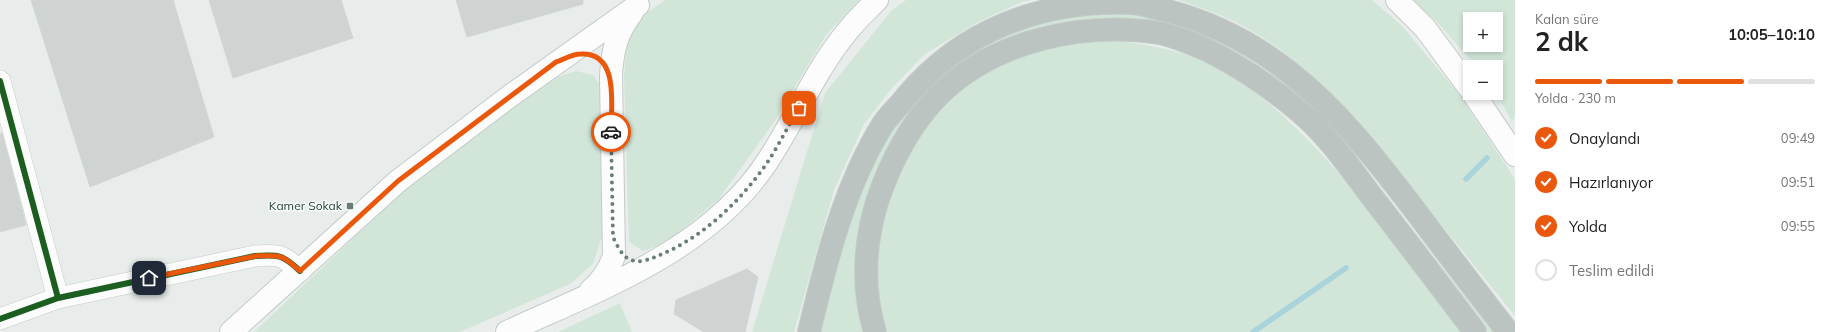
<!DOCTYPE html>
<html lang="tr">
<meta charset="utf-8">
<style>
:root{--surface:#fff;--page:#f2f2f2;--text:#222;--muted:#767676;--line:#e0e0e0;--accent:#ea580c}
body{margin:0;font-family:Mulish,sans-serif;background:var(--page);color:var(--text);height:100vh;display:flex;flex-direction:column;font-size:15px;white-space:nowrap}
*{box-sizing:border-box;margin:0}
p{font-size:13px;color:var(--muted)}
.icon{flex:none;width:22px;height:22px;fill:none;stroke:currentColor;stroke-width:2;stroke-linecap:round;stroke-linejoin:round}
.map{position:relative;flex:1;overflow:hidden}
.drawer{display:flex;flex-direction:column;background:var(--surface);width:320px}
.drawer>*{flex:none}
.controls{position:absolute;left:1463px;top:12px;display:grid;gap:8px}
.controls a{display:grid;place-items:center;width:40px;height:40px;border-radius:0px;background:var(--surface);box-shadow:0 2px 6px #0003;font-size:20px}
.pin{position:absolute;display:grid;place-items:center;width:34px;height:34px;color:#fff;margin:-17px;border-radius:8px;box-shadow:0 2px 6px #0006}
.courier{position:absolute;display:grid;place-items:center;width:40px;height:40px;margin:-20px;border:3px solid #ea580c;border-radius:50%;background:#fff;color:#222;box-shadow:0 1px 5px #0007}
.summary em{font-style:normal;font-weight:700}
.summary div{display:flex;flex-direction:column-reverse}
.summary{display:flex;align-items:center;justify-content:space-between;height:68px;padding:0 20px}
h1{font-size:26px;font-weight:700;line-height:30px}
.bar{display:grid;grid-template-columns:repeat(4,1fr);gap:6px 4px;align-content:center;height:48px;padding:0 20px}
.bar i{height:5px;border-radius:3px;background:var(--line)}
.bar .selected{background:var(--accent)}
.bar p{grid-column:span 4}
ol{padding:0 20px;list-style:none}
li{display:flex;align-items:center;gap:12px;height:44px}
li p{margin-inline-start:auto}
li .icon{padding:4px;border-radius:50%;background:var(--accent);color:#fff;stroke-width:4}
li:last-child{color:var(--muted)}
li i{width:22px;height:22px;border:2px solid var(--line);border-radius:50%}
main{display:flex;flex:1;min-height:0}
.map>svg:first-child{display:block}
</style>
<main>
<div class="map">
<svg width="1515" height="332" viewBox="0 0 1515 332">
<rect width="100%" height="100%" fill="#e8edeb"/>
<path fill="#d1e6d8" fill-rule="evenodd" d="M665,0H859L826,35L774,122L718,200L664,244L643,251L629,242L624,76L628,26Z
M906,0H1032L1022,2L980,21L925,54L893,87L864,124L834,190L794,332H752L825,93L891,11Z
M1178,0H1372L1402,26L1459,94L1515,179V316C1480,273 1445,229 1410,186C1363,127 1317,69 1250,30C1228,17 1203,8 1178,0Z
M1412,0H1515V117L1512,122L1496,93V67H1477L1438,23ZM1470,19H1496V45H1470Z
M1121,13L1145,15L1185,24L1247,56L1268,70L1300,96L1349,147L1493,332H1488L1400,215L1314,114L1121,19C1079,18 1035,24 997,44C984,51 966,70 953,80C939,92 915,108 904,121C875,157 853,229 855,275C856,294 860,313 862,332H821L841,242L865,178L898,117L941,71L994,37L1061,16Z
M1100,40C1138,42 1173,48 1209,63C1232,73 1255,91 1273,107C1347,171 1403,255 1462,332H886C880,314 878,292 878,272C878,250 879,225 886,203C905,142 956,81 1017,57C1043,46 1072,43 1100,40Z
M576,71L593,75L604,91L602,236L593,264L570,284L460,332H254L403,191L467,141L557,77Z
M620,303L632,332H558Z"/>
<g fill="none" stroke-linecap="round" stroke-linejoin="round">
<path stroke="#a9d4db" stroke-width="5.5" d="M1466,179L1487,158
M1253,332L1346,268"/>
</g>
<path fill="#cfd4d2" stroke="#d1d6d4" d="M31,0H173L214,137L90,187Z
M209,0H341L353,38L233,78Z
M456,0H583V4L467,37Z
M2,133L26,225L0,232V134Z
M747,269L758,277L745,332H704L674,314L676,300Z"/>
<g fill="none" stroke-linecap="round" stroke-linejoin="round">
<g stroke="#c5cac8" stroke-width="22">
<path id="minor" d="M0,81L58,298
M0,319L58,298L255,256C279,254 283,255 300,271"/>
</g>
<g stroke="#c3cbc8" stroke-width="24">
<path id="secondary" d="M1397,0L1425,28L1470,89
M1473,93L1515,155
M591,290C603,280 609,270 614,256L611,77C612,53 616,33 632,13
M231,332L398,181L510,96L638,5
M507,332C600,289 708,251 767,162C795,120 814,72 846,33C855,21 866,11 877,0"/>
</g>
<g stroke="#c3ccc9" stroke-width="24">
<path id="motorway" d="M809,332C826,261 844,187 883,124C890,114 899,106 906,97C963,29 1043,0 1130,3C1139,3 1147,6 1156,8C1204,19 1250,41 1289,72C1340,112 1378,162 1417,213C1447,253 1477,292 1508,332
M875,332C862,289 864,245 877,202C890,163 908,127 937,97C993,40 1084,21 1160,33C1174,36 1201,47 1213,53C1244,69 1273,89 1299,111C1328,135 1350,168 1372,197C1407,242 1441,287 1475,332"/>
</g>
<use href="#minor" stroke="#fcfcfc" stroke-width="21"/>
<use href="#secondary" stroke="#fcfcfc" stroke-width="22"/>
<use href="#motorway" stroke="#bcc4c2" stroke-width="22"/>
<g stroke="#f7fbf9" stroke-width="8">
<path id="cycleway" d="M0,81L58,298
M0,319L58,298L255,256C279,254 283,255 300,271"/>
</g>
<use href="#cycleway" stroke="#1b5e20" stroke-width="6"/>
</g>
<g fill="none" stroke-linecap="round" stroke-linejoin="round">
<path stroke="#697e78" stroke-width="4" stroke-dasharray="0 7.2" d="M611,132L613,237C617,245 622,257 631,260C639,263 648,260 655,257C700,240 740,202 767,163C779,145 788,126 799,108"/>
<path stroke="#ea580c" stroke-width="5" d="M149,278L256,256C280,255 282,254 300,271L398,181L556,62C563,60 572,54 580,54C620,51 611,106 611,132"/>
</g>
<rect fill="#697e78" stroke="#f7fbf9" stroke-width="1.5" x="346" y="202" width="8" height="8" rx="2"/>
<g text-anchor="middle" stroke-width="3" stroke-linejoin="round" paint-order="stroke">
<g font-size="12" fill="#24423a" stroke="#f7fbf9" text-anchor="end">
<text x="342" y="210">Kamer Sokak</text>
</g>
</g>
</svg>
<div class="controls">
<a>+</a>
<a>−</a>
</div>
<div class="pin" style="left:799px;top:108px;background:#ea580c"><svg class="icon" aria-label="bag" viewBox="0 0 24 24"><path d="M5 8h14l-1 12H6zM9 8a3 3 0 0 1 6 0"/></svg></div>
<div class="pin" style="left:149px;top:278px;background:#1f2937"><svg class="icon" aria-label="home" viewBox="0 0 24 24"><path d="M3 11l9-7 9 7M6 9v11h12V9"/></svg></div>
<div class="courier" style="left:611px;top:132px"><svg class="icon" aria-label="car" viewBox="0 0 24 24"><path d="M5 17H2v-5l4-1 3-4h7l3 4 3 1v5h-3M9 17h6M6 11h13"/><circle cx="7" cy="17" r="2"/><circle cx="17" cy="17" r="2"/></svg></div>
</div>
<section class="drawer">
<div class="summary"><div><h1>2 dk</h1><p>Kalan süre</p></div><em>10:05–10:10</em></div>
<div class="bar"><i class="selected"></i><i class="selected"></i><i class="selected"></i><i></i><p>Yolda · 230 m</p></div>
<ol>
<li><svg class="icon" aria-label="check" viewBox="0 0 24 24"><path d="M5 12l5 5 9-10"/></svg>Onaylandı<p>09:49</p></li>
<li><svg class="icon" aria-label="check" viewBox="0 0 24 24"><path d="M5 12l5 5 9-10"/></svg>Hazırlanıyor<p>09:51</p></li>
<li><svg class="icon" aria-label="check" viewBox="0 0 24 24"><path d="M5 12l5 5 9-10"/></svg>Yolda<p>09:55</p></li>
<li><i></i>Teslim edildi</li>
</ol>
</section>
</main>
